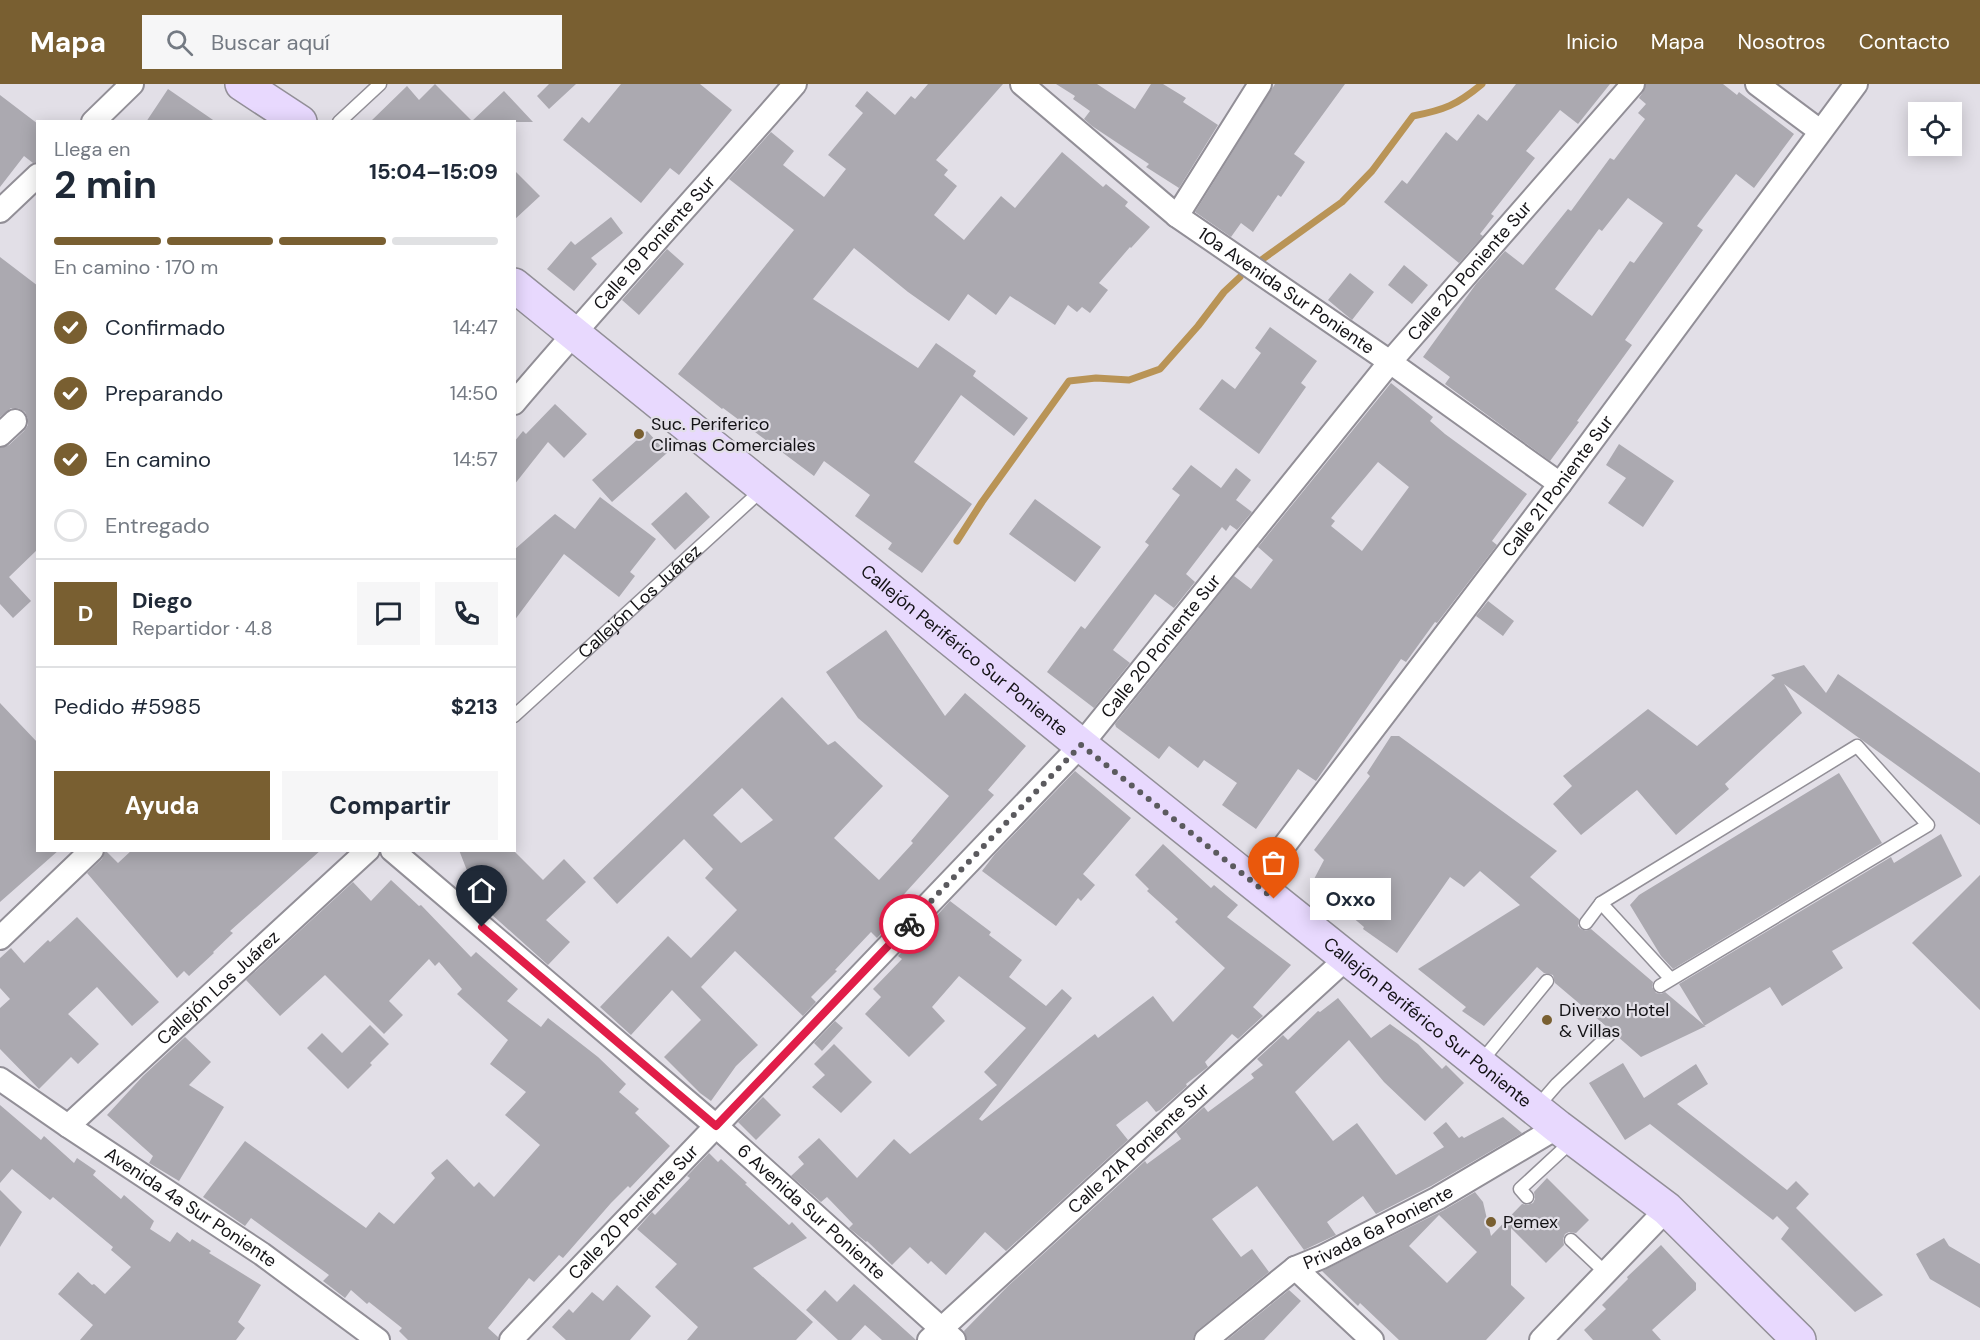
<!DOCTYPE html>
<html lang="es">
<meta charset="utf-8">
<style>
:root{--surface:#fff;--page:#f6f6f7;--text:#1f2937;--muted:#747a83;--line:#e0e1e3;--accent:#795f31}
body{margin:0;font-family:"DM Sans",sans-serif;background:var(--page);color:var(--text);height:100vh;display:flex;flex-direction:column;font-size:22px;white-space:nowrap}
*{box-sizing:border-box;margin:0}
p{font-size:20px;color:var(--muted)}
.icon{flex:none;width:33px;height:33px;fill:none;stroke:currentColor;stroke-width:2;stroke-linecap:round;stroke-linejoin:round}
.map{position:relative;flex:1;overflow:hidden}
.drawer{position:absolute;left:36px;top:36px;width:480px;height:732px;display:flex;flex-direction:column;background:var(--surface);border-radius:0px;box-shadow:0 3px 15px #0003}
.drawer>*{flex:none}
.controls{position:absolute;left:1908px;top:18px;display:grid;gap:12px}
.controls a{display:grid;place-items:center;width:54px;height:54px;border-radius:0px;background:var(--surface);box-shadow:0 3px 15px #0003;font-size:30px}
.pin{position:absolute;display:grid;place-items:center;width:51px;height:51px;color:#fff;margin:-62px -26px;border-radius:50% 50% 50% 0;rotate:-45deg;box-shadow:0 0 6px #0007}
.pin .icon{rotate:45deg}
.courier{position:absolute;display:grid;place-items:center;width:60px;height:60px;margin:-30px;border:4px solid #e11d48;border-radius:50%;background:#fff;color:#222;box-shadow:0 2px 8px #0007}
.bubble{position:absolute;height:42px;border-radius:0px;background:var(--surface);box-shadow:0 3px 15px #0003;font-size:20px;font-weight:700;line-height:42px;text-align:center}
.head em{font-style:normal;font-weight:700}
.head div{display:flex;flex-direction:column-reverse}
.head{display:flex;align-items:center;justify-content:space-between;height:102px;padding:0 18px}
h1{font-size:39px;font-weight:700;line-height:45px}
.bar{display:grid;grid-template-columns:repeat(4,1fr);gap:9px 6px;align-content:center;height:72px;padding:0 18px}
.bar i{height:8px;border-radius:4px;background:var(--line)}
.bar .selected{background:var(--accent)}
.bar p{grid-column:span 4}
.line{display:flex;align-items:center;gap:15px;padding:0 18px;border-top:2px solid var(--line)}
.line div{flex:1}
.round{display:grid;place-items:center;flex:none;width:63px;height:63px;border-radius:0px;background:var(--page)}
ol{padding:0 18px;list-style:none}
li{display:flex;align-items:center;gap:18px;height:66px}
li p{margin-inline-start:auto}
li .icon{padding:6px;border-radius:50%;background:var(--accent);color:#fff;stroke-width:4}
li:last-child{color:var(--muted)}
li i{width:33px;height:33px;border:3px solid var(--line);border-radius:50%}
.cta{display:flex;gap:12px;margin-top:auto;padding:12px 18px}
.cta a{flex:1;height:69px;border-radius:0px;background:var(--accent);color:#fff;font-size:24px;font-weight:700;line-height:69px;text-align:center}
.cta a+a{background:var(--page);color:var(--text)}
header{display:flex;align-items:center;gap:36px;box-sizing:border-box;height:84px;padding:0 30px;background:var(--accent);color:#fff}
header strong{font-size:28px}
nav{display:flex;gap:33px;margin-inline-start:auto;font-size:21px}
.search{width:420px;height:54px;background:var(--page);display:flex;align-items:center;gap:15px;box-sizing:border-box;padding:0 21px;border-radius:0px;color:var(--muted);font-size:22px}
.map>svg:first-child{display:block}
</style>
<header>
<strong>Mapa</strong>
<div class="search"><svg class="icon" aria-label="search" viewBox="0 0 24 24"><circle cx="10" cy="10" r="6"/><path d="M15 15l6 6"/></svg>Buscar aquí</div>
<nav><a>Inicio</a><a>Mapa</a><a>Nosotros</a><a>Contacto</a></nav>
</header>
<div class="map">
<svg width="1980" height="1256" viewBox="0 0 1980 1256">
<rect width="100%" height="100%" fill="#e2dfe7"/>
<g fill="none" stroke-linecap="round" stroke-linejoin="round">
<path stroke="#b99456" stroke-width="7" d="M1260,177L1342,118L1372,87L1413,32C1444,26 1457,21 1482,0
M957,457L982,418L1069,297L1096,294L1129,296L1160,285L1198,242L1224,208L1240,193"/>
</g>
<path fill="#aba9b0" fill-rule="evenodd" d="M435,0L472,37L504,7L533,38H370L407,2L419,16Z
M549,0H576L549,25L537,12Z
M621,0H700L732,26L679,91L670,84L641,119L563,56L582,33L589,39Z
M928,0H1003L936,76L948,86L944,91L957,102L934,131L964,156L1001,112L1015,124L1062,68L1103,103L1106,100L1128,118L1125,122L1150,143L1131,164L1130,163L1099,199L1108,206L1090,229L1082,223L1077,228L1068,221L1055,241L1010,212L996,231L968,210L949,237L908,208L854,164L813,215L918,284L936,259L976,287L973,292L1028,334L1014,352L961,311L914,378L972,420L922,489L888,465L892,459L855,432L870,411L824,377L814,392L723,324L722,325L678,290L794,146L729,95L771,48L794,67L783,81L824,113L846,85L828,71L863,29L855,22L867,7L895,31L911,12L915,15Z
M1056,0H1097L1135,25L1151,0H1163L1186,14L1183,18L1218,41L1179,104L1146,83L1149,80L1092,42L1084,35L1090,27L1073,15L1075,12Z
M1275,0H1345L1294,70L1305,78L1281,113L1278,111L1253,148L1241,139L1231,153L1195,128Z
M1516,0H1610L1578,40L1560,26L1526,67L1535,74L1491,130L1494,132L1480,150L1483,152L1459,179L1384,118L1402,96L1407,100L1446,48L1457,57L1478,30L1487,37Z
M1646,0H1723L1737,11L1739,8L1794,50L1754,104L1736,90L1697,142L1703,146L1625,256L1632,261L1577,337L1579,338L1550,377L1445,300L1450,293L1423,273L1476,200L1505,167L1523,181L1568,125L1571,127L1610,74L1614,76L1645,35L1638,29L1646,20L1639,14L1643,8ZM1628,114L1663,139L1634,179L1630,177L1592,232L1555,205L1599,145L1602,147Z
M168,5L216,38H146Z
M0,11L38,40V78L33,79L24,72L0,103Z
M514,86L540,112L514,136Z
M611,133L623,149L591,174L597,180L574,207L547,185L571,157L575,161Z
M667,165L684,180L639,231L622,216Z
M0,173L38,202V465L9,493L31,517L13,534L0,520V364L9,361L24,347L28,341V335L25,328L18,324H11L0,333Z
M1404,181L1428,201L1412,220L1388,201Z
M1350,189L1374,208L1352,236L1328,216Z
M1270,243L1317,277L1301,299L1306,303L1259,370L1199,325L1222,295L1235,305L1261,269L1255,264Z
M1391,299L1433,333L1430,337L1445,350L1527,410L1492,457L1497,461L1437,539L1435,538L1406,578L1401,575L1316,697L1298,685L1256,745L1222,721L1237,699L1204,676L1198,684L1169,662L1159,675L1116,643L1115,640L1234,492L1251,505L1273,476L1258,463ZM1378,378L1409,403L1362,467L1331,442L1335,437L1331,434Z
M555,320L587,350L564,374L548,358L514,401V358L523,347L526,350Z
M647,347L667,369L612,418L592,396Z
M1619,360L1674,397L1643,443L1608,419L1626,394L1606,381Z
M1191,381L1221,404L1236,384L1251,396L1236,416L1252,428L1237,446L1230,441L1226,447L1222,443L1186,490L1195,498L1174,524L1155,510L1113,566L1130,579L1094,624L1047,588L1081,542L1085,545L1149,461L1145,458L1180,411L1172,405Z
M686,408L710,433L675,466L651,440Z
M600,413L656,455L630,488L635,492L619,513L564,470L514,537V466L555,430L575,445Z
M1035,415L1101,463L1075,498L1009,450Z
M1488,517L1514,537L1503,552L1476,532Z
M886,546L945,632L965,609L1026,662L988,706L994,711L887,829L894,836L877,854L871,848L835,886L837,887L811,913L816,918L803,932L735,867L701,903L758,961L736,982L711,1017L700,1009L664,973L701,936L672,906L631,951L600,923L668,852L691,874L737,826L705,794L713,785L684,755L617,820L593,794L782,613L828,661L835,657L883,702L834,754L879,796L913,759L911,757L949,712L858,634L826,588ZM742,704L773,736L741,759L713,731Z
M1804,581L1826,609L1838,590L1980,689V741L1784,600L1802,629L1725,700L1729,705L1676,751L1637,706L1581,751L1553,720L1572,702L1563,692L1648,625L1697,662L1775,594L1771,591Z
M0,619L38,659V766H59L0,818Z
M1391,652H1399L1557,767L1530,793L1579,835L1578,842L1581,845L1586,847L1591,845L1653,898L1652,903L1656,909L1661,910L1665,908L1704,941L1679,900L1891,773L1894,779L1941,750L1962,792L1832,867L1843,884L1782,922L1770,903L1704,942H1706L1641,973L1617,952L1615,945L1607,943L1555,899L1553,891L1544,889L1537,883L1484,942L1462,927L1466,923L1418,885L1520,821L1480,787L1464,803L1450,793L1397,869L1363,845L1364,843L1339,822L1313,797L1324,776L1314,766L1370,692L1367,689Z
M1075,687L1131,734L1083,790L1095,801L1081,817L1078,814L1056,842L982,787L995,770Z
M1839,689L1882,759L1673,885L1661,872L1630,821L1639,811Z
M1163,760L1211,804L1214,801L1238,821L1227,833L1291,881L1253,923L1263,932L1238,955L1232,950L1205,978L1208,983L1186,1000L1187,1002L1160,1026L1156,1028L1147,1017L1116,1041L1128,1056L1006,1167L985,1148L946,1191L931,1177L928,1180L910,1163L892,1181L867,1157L866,1158L849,1144L853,1140L827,1113L821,1118L791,1092L804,1080L798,1073L819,1054L857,1094L894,1055L910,1070L997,1001L984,988L1026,944L959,892L932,923L945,937L909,973L865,930L881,913L873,905L902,875L898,872L915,854L916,855L950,817L991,848L989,851L1022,876L1009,893L1046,922L1062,905L1072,914L979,1035L982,1037L1095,950L1098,954L1153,912L1173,938L1225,884L1175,838L1178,835L1147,807L1149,805L1135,791Z
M105,766L118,779L132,766H321L230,847L233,849L213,868L214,869L189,892L184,887L177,894L87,789L102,775Z
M459,766H513L543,796L564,775L586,798L546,836L570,858L548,881L480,820Z
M1980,791V926L1912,859Z
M391,796L419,822L421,821L471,873L476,868L518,905L507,917L541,943L548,934L598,973L626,1000L619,1008L639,1025L635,1029L670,1062L630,1104L628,1102L611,1119L563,1174L559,1171L534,1198L529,1194L488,1244L498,1253V1256H408L399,1247L402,1244L369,1218L367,1220L351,1206L345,1214L323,1197L329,1191L251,1134L245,1142L203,1113L245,1057L366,1144L379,1128L394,1140L435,1094L431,1089L447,1075L474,1103L479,1098L494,1113L540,1061L505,1031L526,1008L490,980L508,956L457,910L462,905L439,878L435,882L429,875L389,917L403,931L384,950L325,891L280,932L246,896L353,798L371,817Z
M77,833L159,918L132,942L97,903L68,930L99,960L78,980L71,973L39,1005L0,965V924L10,915L0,904V874L11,864L24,879L48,856L50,858Z
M1338,914L1371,954L1390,940L1418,960L1442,985L1446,981L1464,999L1425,1037L1384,998L1349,956L1295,1008L1333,1057L1357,1039L1396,1091L1444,1063L1433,1049L1446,1038L1459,1054L1462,1052L1464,1054L1503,1033L1522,1049L1431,1102L1376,1130L1363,1112L1327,1138L1336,1151L1304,1166L1257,1102L1212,1135L1241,1173L1252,1165L1269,1188L1198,1246L1194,1251L1193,1256H967L964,1247L1008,1202L1145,1077L1147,1080L1181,1055L1176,1048L1204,1023L1208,1028L1254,994L1251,990L1263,981L1257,975L1283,951L1288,956L1318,927L1320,928Z
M835,937L843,944L822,967L814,959Z
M370,941L389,960L370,979L372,981L348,1005L307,964L322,949L342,969Z
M185,953L211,978L189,1001L224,1023L179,1097L149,1079L153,1072L107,1031L143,992Z
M834,960L872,998L841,1029L812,1003L825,991L814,980Z
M1623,979L1644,1014L1696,980L1708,1000L1677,1020L1787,1106L1796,1097L1809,1110L1796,1124L1883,1211L1855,1228L1781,1155L1789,1144L1777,1132L1773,1136L1650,1040L1625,1056L1589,999Z
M763,1013L781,1031L756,1056L738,1038Z
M0,1021L41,1056L44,1052L74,1079L77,1074L96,1087L93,1091L121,1115L124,1111L154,1137L150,1145L170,1158L177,1148L190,1158L192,1155L211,1167L209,1169L261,1201L238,1238L245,1244L236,1256H80L93,1241L58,1210L78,1188L92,1201L94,1200L105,1210L131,1183L111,1166L113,1163L53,1113L50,1116L12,1085L0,1099Z
M709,1069L718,1078L721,1075L747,1099L745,1100L789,1141L792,1138L807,1154L753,1184L813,1238L796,1256H687L698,1243L655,1203L677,1180L637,1145L652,1128L655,1131L690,1094L687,1092Z
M1547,1094L1589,1136L1576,1149L1569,1148L1565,1150L1563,1155L1564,1161L1546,1179L1511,1144V1201L1525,1214L1486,1256H1399L1360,1219L1358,1222L1322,1187L1444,1126L1475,1108L1483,1118L1491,1152L1522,1120L1528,1121L1533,1119L1535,1115L1534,1108ZM1439,1131L1477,1168L1447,1199L1409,1162Z
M0,1106L22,1128L0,1163Z
M1944,1154L1949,1162L1980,1180V1224L1930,1195L1916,1170Z
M1661,1161L1696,1199V1206L1652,1246L1661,1256H1593L1584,1246L1606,1225L1602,1221L1628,1195L1627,1193Z
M854,1200L916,1256H882L865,1241L851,1256H838L806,1226L825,1206L837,1218Z
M617,1201L651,1232L630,1256H566L552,1243L569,1225L573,1229L592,1208L603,1217Z
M1289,1206L1301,1217L1264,1256H1227Z"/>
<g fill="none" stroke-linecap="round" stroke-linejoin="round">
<g stroke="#928f97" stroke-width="15">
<g id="lane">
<path d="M339,38L380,0"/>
<path id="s1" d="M514,632L764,404"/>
<path d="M1601,819L1670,894"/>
<path d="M1586,839L1601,819L1857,662L1928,741L1660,902"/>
<path d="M1480,979L1547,897"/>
<path d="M1537,1023L1557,1000L1609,951"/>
<path d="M1527,1113L1520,1105L1572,1057"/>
<path d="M1571,1156L1605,1188"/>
</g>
</g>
<g stroke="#928f97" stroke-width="26">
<g id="street">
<path id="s2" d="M1022,0L1177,132L1390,278L1560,400"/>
<path d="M1757,0L1820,47"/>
<path d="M93,38L132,0"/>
<path d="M0,127L38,91"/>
<path d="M1177,132L1260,0"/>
<path id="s3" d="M514,319C606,211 702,107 795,0"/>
<path d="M0,351L15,337"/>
<path id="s4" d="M392,766L716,1042L954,1256"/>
<path id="s5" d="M1255,800L1560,400L1856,0"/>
<path d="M0,854L92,766"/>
<path id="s6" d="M0,995L68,1042L262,1170L378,1256"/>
<path id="s7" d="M68,1042L368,766"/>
<path d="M1295,1184L1372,1256"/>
<path id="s8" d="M511,1256L1081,661L1390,278L1633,0"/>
<path id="s9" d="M929,1256L1348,873"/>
<path id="s10" d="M1206,1256L1295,1184L1322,1173L1438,1114L1558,1043"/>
<path d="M1541,1256L1667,1125"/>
</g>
</g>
<g stroke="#928f97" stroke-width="36">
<g id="secondary">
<path d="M242,0L300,38"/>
<path id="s11" d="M514,201L1081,661L1558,1043L1667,1125L1799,1256"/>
</g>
</g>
<use href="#lane" stroke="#fff" stroke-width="12"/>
<use href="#street" stroke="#fff" stroke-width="22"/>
<use href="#secondary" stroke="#e8d9fe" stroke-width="33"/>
</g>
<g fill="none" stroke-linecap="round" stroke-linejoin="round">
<path stroke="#5b5a5e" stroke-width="6" stroke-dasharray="0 10.8" d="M909,840L1081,661L1274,815"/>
<path stroke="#e11d48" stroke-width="8" d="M482,843L716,1042L909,840"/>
</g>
<g fill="#795f31" stroke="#e2dfe7" stroke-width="2">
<circle cx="639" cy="350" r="6"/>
<circle cx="1547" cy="936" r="6"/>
<circle cx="1491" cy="1138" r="6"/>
</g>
<g text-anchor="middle" stroke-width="4.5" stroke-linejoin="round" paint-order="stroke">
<g font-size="18" fill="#131215" stroke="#e2dfe7">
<text dy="6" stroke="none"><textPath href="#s3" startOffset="213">Calle 19 Poniente Sur</textPath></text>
<text dy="6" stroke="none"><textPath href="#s8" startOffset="1437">Calle 20 Poniente Sur</textPath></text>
<text dy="6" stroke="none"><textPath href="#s2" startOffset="336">10a Avenida Sur Poniente</textPath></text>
<text dy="6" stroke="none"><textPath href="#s5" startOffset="500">Calle 21 Poniente Sur</textPath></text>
<text dy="6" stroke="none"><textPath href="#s1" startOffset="170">Callejón Los Juárez</textPath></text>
<text dy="6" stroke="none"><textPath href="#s8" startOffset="951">Calle 20 Poniente Sur</textPath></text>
<text dy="6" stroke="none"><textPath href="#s11" startOffset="580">Callejón Periférico Sur Poniente</textPath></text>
<text dy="6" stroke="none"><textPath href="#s7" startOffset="204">Callejón Los Juárez</textPath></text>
<text dy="6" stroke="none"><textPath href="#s11" startOffset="1174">Callejón Periférico Sur Poniente</textPath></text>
<text dy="6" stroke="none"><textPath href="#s9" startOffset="284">Calle 21A Poniente Sur</textPath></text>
<text dy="6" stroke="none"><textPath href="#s6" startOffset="230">Avenida 4a Sur Poniente</textPath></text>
<text dy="6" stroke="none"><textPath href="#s4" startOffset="554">6 Avenida Sur Poniente</textPath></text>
<text dy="6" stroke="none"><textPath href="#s8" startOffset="177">Calle 20 Poniente Sur</textPath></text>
<text dy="6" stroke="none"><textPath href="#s10" startOffset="207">Privada 6a Poniente</textPath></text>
</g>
<g font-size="18" fill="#131215" stroke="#e2dfe7" text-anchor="start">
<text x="651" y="346">Suc. Periferico<tspan x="651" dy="21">Climas Comerciales</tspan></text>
<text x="1559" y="932">Diverxo Hotel<tspan x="1559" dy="21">&amp; Villas</tspan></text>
<text x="1503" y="1144">Pemex</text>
</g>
</g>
</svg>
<div class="controls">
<a><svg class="icon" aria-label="locate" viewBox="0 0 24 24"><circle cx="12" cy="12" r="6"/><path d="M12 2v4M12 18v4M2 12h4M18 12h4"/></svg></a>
</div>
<div class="pin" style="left:1274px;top:815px;background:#ea580c"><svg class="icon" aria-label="bag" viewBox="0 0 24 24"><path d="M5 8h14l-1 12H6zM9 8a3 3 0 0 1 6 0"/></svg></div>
<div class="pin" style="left:482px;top:843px;background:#1f2937"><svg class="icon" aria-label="home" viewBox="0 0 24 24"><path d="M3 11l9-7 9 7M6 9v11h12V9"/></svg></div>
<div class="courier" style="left:909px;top:840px"><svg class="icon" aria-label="bike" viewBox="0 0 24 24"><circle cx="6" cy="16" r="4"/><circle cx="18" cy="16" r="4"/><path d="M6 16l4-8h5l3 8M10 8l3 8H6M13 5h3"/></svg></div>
<div class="bubble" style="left:1310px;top:794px;width:81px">Oxxo</div>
<section class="drawer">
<div class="head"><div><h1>2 min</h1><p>Llega en</p></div><em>15:04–15:09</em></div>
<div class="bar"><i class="selected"></i><i class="selected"></i><i class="selected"></i><i></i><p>En camino · 170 m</p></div>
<ol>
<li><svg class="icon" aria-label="check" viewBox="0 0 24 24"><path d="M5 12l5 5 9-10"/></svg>Confirmado<p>14:47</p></li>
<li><svg class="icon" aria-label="check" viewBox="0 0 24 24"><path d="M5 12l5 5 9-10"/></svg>Preparando<p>14:50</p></li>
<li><svg class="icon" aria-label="check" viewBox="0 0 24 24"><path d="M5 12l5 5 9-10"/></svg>En camino<p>14:57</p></li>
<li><i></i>Entregado</li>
</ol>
<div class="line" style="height:108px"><b class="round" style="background:var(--accent);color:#fff">D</b><div><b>Diego</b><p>Repartidor · 4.8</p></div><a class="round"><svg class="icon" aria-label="chat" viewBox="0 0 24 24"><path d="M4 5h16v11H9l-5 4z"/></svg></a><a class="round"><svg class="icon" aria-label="phone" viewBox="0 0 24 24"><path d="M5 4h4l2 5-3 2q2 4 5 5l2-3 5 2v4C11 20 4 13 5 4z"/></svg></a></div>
<div class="line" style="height:78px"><div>Pedido #5985</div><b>$213</b></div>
<div class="cta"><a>Ayuda</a><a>Compartir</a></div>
</section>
</div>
